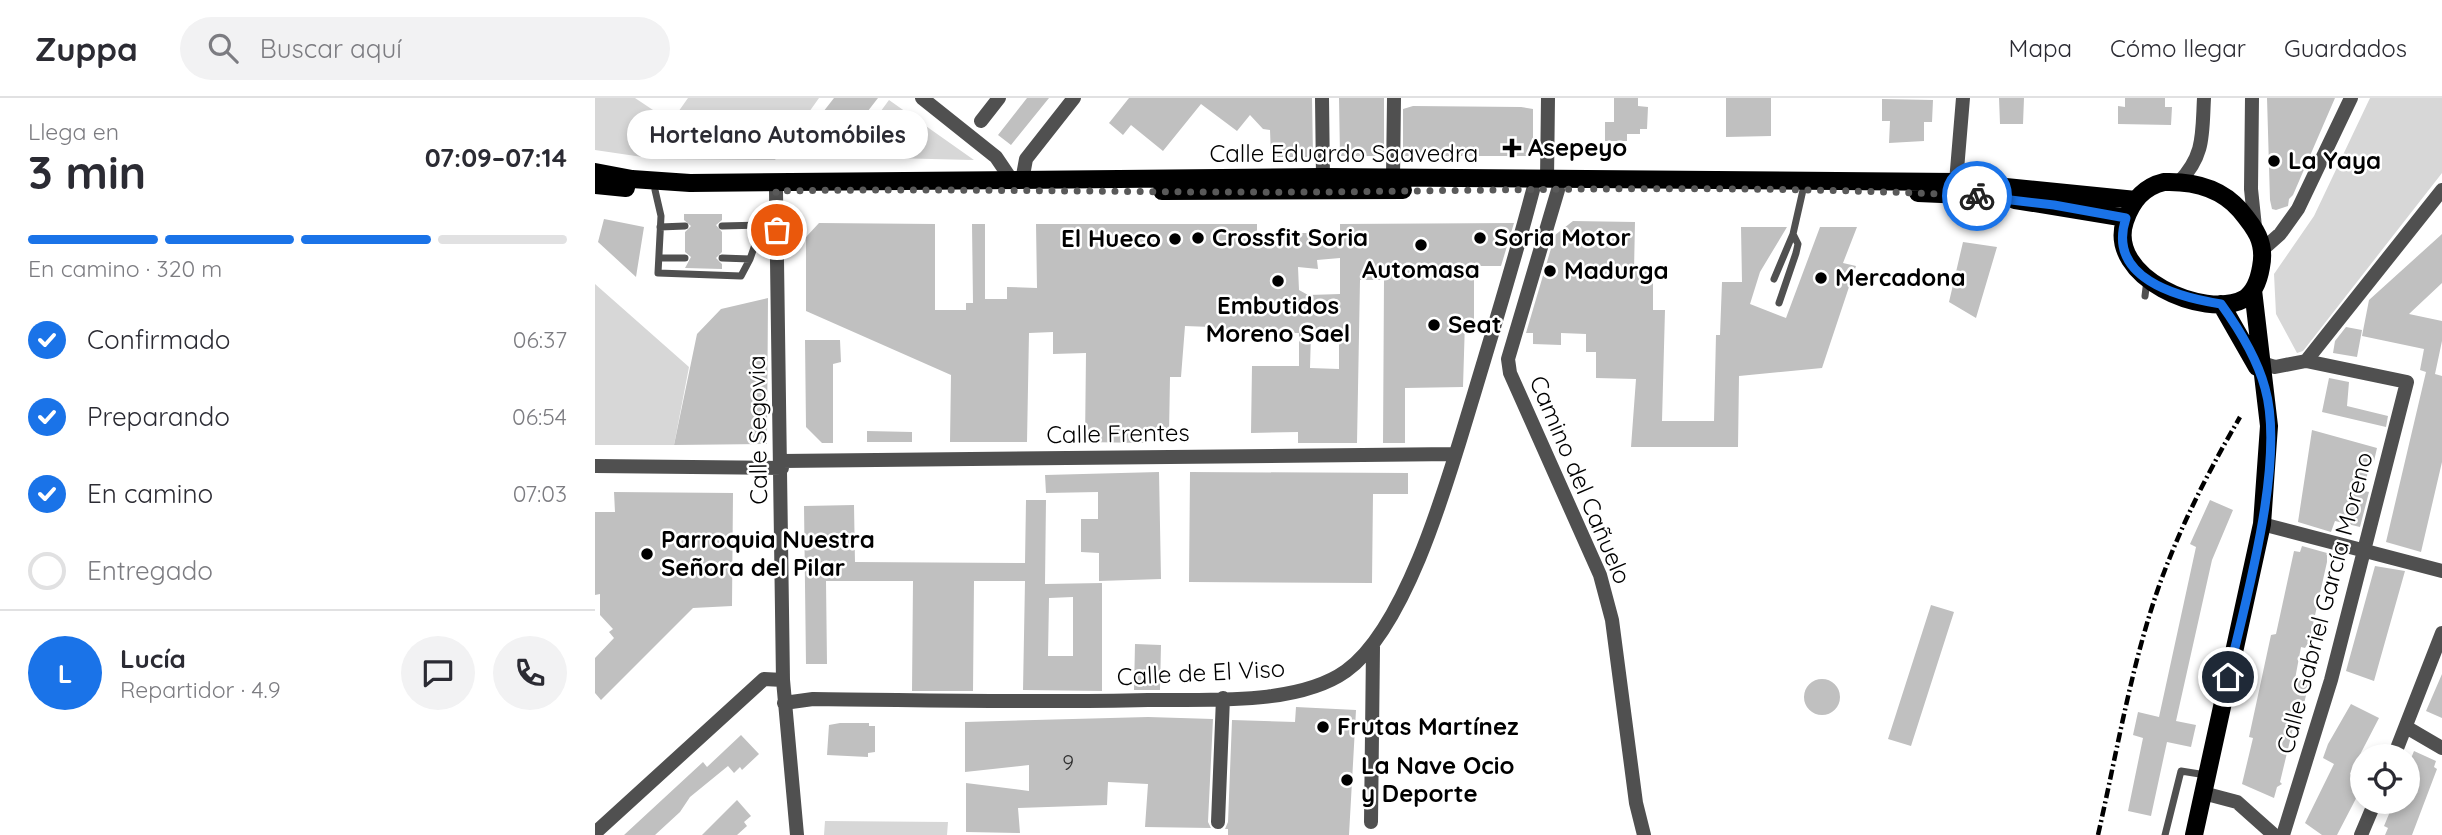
<!DOCTYPE html>
<html lang="es">
<meta charset="utf-8">
<style>
:root{--surface:#fff;--page:#f2f2f3;--text:#2b2b33;--muted:#7c7c81;--line:#e1e1e2;--accent:#1a73e8}
body{margin:0;font-family:Quicksand,sans-serif;background:var(--page);color:var(--text);height:100vh;display:flex;flex-direction:column;font-size:26px;white-space:nowrap}
*{box-sizing:border-box;margin:0}
p{font-size:23px;color:var(--muted)}
.icon{flex:none;width:38px;height:38px;fill:none;stroke:currentColor;stroke-width:2;stroke-linecap:round;stroke-linejoin:round}
.map{position:relative;flex:1;overflow:hidden}
.side{display:flex;flex-direction:column;background:var(--surface);width:595px}
.side>*{flex:none}
.tools{position:absolute;left:1755px;top:646px;display:grid;gap:14px}
.tools a{display:grid;place-items:center;width:70px;height:70px;border-radius:50%;background:var(--surface);box-shadow:0 4px 10px #0003;font-size:35px}
.pin{position:absolute;display:grid;place-items:center;width:60px;height:60px;color:#fff;margin:-30px;border:4px solid #fff;border-radius:50%;box-shadow:0 2px 7px #0007}
.courier{position:absolute;display:grid;place-items:center;width:70px;height:70px;margin:-35px;border:5px solid #1a73e8;border-radius:50%;background:#fff;color:#222;box-shadow:0 2px 9px #0007}
.bubble{position:absolute;height:49px;border-radius:24px;background:var(--surface);box-shadow:0 4px 10px #0003;font-size:23px;font-weight:700;line-height:49px;text-align:center}
.head em{font-style:normal;font-weight:700}
.head div{display:flex;flex-direction:column-reverse}
.head{display:flex;align-items:center;justify-content:space-between;height:119px;padding:0 28px}
h1{font-size:46px;font-weight:700;line-height:52px}
.bar{display:grid;grid-template-columns:repeat(4,1fr);gap:10px 7px;align-content:center;height:84px;padding:0 28px}
.bar i{height:9px;border-radius:5px;background:var(--line)}
.bar .current{background:var(--accent)}
.bar p{grid-column:span 4}
.line{display:flex;align-items:center;gap:18px;padding:0 28px;border-top:2px solid var(--line)}
.line div{flex:1}
.round{display:grid;place-items:center;flex:none;width:74px;height:74px;border-radius:37px;background:var(--page)}
ol{padding:0 28px;list-style:none}
li{display:flex;align-items:center;gap:21px;height:77px}
li p{margin-inline-start:auto}
li .icon{padding:7px;border-radius:50%;background:var(--accent);color:#fff;stroke-width:4}
li:last-child{color:var(--muted)}
li i{width:38px;height:38px;border:4px solid var(--line);border-radius:50%}
header{display:flex;align-items:center;gap:42px;box-sizing:border-box;height:98px;padding:0 35px;background:var(--surface);border-bottom:2px solid var(--line)}
header strong{font-size:33px}
nav{display:flex;gap:38px;margin-inline-start:auto;font-size:24px}
.search{width:490px;height:63px;background:var(--page);display:flex;align-items:center;gap:18px;box-sizing:border-box;padding:0 24px;border-radius:38px;color:var(--muted);font-size:26px}
main{display:flex;flex:1;min-height:0}
.map>svg:first-child{display:block}
</style>
<header>
<strong>Zuppa</strong>
<div class="search"><svg class="icon" aria-label="search" viewBox="0 0 24 24"><circle cx="10" cy="10" r="6"/><path d="M15 15l6 6"/></svg>Buscar aquí</div>
<nav><a>Mapa</a><a>Cómo llegar</a><a>Guardados</a></nav>
</header>
<main>
<section class="side">
<div class="head"><div><h1>3 min</h1><p>Llega en</p></div><em>07:09–07:14</em></div>
<div class="bar"><i class="current"></i><i class="current"></i><i class="current"></i><i></i><p>En camino · 320 m</p></div>
<ol>
<li><svg class="icon" aria-label="check" viewBox="0 0 24 24"><path d="M5 12l5 5 9-10"/></svg>Confirmado<p>06:37</p></li>
<li><svg class="icon" aria-label="check" viewBox="0 0 24 24"><path d="M5 12l5 5 9-10"/></svg>Preparando<p>06:54</p></li>
<li><svg class="icon" aria-label="check" viewBox="0 0 24 24"><path d="M5 12l5 5 9-10"/></svg>En camino<p>07:03</p></li>
<li><i></i>Entregado</li>
</ol>
<div class="line" style="height:126px"><b class="round" style="background:var(--accent);color:#fff">L</b><div><b>Lucía</b><p>Repartidor · 4.9</p></div><a class="round"><svg class="icon" aria-label="chat" viewBox="0 0 24 24"><path d="M4 5h16v11H9l-5 4z"/></svg></a><a class="round"><svg class="icon" aria-label="phone" viewBox="0 0 24 24"><path d="M5 4h4l2 5-3 2q2 4 5 5l2-3 5 2v4C11 20 4 13 5 4z"/></svg></a></div>
</section>
<div class="map">
<svg width="1847" height="737" viewBox="0 0 1847 737">
<rect width="100%" height="100%" fill="#fff"/>
<path fill="#d7d7d7" d="M0,0H40L76,24L93,0H224L180,62L61,61L0,52Z
M1775,0H1847V75L1708,253L1702,255L1681,216L1679,176L1719,118Z
M294,2L379,62L252,59Z
M0,186L94,269L79,347H0Z
M230,723L353,724L352,737H229Z"/>
<path fill="#c0c0c0" fill-rule="evenodd" d="M239,0H283L242,53L214,32Z
M432,0H454L416,47L403,37Z
M534,0H717L718,59H676L675,32L668,31L655,17L642,33L606,6L568,53L536,27L528,37L514,25Z
M744,0H789V58H745Z
M1019,0H1043V8L1053,9L1052,31H1045V36H1032V43H1010V24H1019Z
M1131,0H1176V38L1131,39Z
M1404,0H1429L1428,26H1405Z
M1530,0H1570V9H1577L1576,27L1523,26V8L1530,9Z
M1672,0H1740L1698,97L1694,101L1693,108L1681,112L1677,111L1675,102Z
M1287,1L1338,2L1337,24H1329V43L1294,45L1295,23H1287Z
M818,8L926,9L938,11V58H808V11Z
M89,116H127V122L121,127L127,134V154L121,160L127,166V171L90,170L96,159L90,154V134L96,128L89,122Z
M9,121L49,129L41,179L3,144Z
M978,123L1040,124L1039,173H1058V212H1070L1067,323H1119L1121,237H1125L1127,184H1147L1146,129H1192L1165,174L1155,206L1191,220L1225,129H1262L1248,165L1261,168L1227,270L1144,278L1143,349H1036L1041,281L1001,280V254H991V236L966,235V247L938,246V235H931L960,137Z
M224,125L340,126V212H371V205H378L377,126H390V201H412V189L442,190L441,126H662V135H745V126L919,125L906,168H879V222L870,223L868,289L810,290V345H788L789,182H765L762,345H703V334L656,335L657,268H704V235H616V229L590,228L586,279H575L574,336L549,335V345L490,344L491,255L458,256V234L434,235L432,344H355L356,277L211,213V139ZM745,160V196L713,197L704,192L703,169L723,171L722,162ZM716,235L744,236V271L715,270Z
M1847,136V185L1814,216L1847,223V243L1840,276L1847,278V364L1826,454L1791,444L1831,274L1825,272L1829,251L1767,238L1774,202Z
M1368,144L1402,149L1381,220L1354,204Z
M173,200L172,346L79,347L102,236L126,211Z
M1751,229L1767,232L1762,259L1738,255L1740,243Z
M210,242H245L246,264L238,266V345H227L211,329Z
M1734,280L1754,284L1752,308L1793,318L1791,329L1727,314Z
M1717,332L1782,350L1779,363H1775L1769,393L1774,394L1765,429L1740,423L1736,434L1703,424Z
M272,333L317,334V344H272Z
M564,374L566,481L504,483V455L486,454V421H503V394L451,395L450,377Z
M595,374L813,375V396H778L777,485L594,484Z
M19,394L138,395L137,508L98,510L6,602L0,595V560L19,540L14,534L18,531L5,517V496L0,497V414H20Z
M431,402H451L450,486L507,485V593L428,592L430,483H379L378,593H317L318,483H231L232,566H211L209,408L259,407L260,464L430,465ZM478,499V558H453L454,500Z
M1615,402L1638,412L1617,462L1581,623L1601,627L1596,649L1572,644L1556,718L1533,713L1548,640L1538,637L1543,614L1564,619L1601,449L1595,446Z
M1707,448L1732,455V464L1714,544L1710,550L1706,549L1700,581L1714,584L1704,628L1699,626L1685,684L1687,686L1682,689L1679,700L1647,686L1658,640L1654,639L1676,537L1681,536L1699,453L1705,454Z
M1780,468L1810,473L1779,583L1751,573Z
M1336,507L1359,514L1316,648L1293,641Z
M540,546L566,547L565,592H539Z
M1847,576V620L1831,613Z
M1209 599a18 18 0 1 1 36 0a18 18 0 1 1-36 0Z
M1756,606L1784,620L1755,676L1768,683V687L1742,737H1727L1710,725L1739,666L1728,660L1733,646Z
M701,609L761,612L754,737H633V731H630L633,724L637,622L700,624Z
M553,619L618,621L613,724L616,730L550,729L553,686L513,684L512,707L423,710L425,735L371,734V685L434,693V667L370,674V624Z
M245,625H274V628H280V654L273,655V659L232,657L234,627Z
M146,637L164,656L147,672L145,669L139,675L133,668L95,699L85,714L60,737H29L108,664L112,669Z
M1819,653L1841,663L1839,669L1842,671L1817,737H1790L1793,730L1789,728L1799,704H1813V668Z
M142,702L156,718L149,724L152,728L142,737H107Z"/>
<g fill="none" stroke-linecap="round" stroke-linejoin="round">
<path stroke="#505050" stroke-width="7" d="M60,92L66,118L63,175L146,178L155,161
M127,128L167,127
M65,129L90,128
M64,160H90
M127,160L155,161L167,127L179,111
M1179,181L1198,136
M1550,198L1552,182
M1184,205L1201,155L1203,146L1198,136L1208,92
M1570,737L1586,673L1611,677"/>
<path stroke="#505050" stroke-width="14" d="M327,0L401,59L418,84
M727,0L728,79
M386,23L404,0
M798,80L799,0
M952,81L953,0
M427,83L431,61L479,0
M1361,84L1368,0
M963,92L913,261L915,275L1005,477L1017,522L1041,705L1049,737
M181,93L188,582L202,737
M1667,152L1685,136L1703,111L1756,0
M1660,263L1680,269L1711,263L1812,284L1736,582L1688,737
M1711,263L1847,92
M187,363L860,356
M0,368L187,370
M1667,426L1847,473
M189,605L218,601C330,602 441,605 553,602C611,601 702,608 751,573C814,528 856,371 879,296C899,229 920,161 938,92
M1811,629L1847,650
M1799,658L1847,535
M1608,695L1642,704L1679,737
M623,724L628,600
M776,724L778,549
M0,735L169,581L188,582
M1766,737L1780,704"/>
<path stroke="#505050" stroke-width="14" d="M1657,0L1656,91L1660,129
M1584,84C1610,57 1607,36 1609,0"/>
<path stroke="#000" stroke-width="18" d="M0,74L37,81L95,85L728,79L1361,84L1541,102
M1569,84C1598,83 1625,89 1645,112C1660,130 1671,144 1666,169C1664,181 1660,194 1649,201C1610,222 1511,179 1530,123C1537,103 1548,89 1569,84Z
M0,87L31,90
M567,93L808,92
M1323,95L1393,98
M1420,102L1531,120
M1626,206L1662,269
M1599,737L1667,426L1674,328L1658,192"/>
<path stroke="#000" stroke-width="4.5" stroke-dasharray="10 3.5 2 3.5" stroke-linecap="butt" d="M1503,737C1522,654 1536,568 1564,488C1585,429 1613,374 1645,319"/>
</g>
<g fill="none" stroke-linecap="round" stroke-linejoin="round">
<path stroke="#595959" stroke-width="7" stroke-dasharray="0 12.6" d="M182,132L181,93C362,90 543,95 724,94C943,92 1163,86 1382,98"/>
<path stroke="#1a73e8" stroke-width="9" d="M1382,98L1459,107L1531,120C1511,180 1582,199 1626,206C1644,231 1662,260 1670,290C1691,363 1650,504 1633,579"/>
</g>
<g fill="#000" stroke="#fff" stroke-width="2.5">
<path d="M913.5 39.5h7v7h7v7h-7v7h-7v-7h-7v-7h7z"/>
<circle cx="1679" cy="63" r="7"/>
<circle cx="603" cy="140" r="7"/>
<circle cx="885" cy="140" r="7"/>
<circle cx="580" cy="141" r="7"/>
<circle cx="826" cy="147" r="7"/>
<circle cx="955" cy="173" r="7"/>
<circle cx="1226" cy="180" r="7"/>
<circle cx="683" cy="183" r="7"/>
<circle cx="839" cy="227" r="7"/>
<circle cx="52" cy="456" r="7"/>
<circle cx="728" cy="629" r="7"/>
<circle cx="752" cy="682" r="7"/>
</g>
<g text-anchor="middle" stroke-width="5" stroke-linejoin="round" paint-order="stroke">
<g font-size="21" fill="#303030">
<text x="473" y="672">9</text>
</g>
<g font-size="24" font-weight="bold" fill="#000" stroke="#fff" text-anchor="start">
<text x="933" y="58">Asepeyo</text>
<text x="1693" y="71">La Yaya</text>
<text x="617" y="148">Crossfit Soria</text>
<text x="899" y="148">Soria Motor</text>
<text x="566" y="149" text-anchor="end">El Hueco</text>
<text x="826" y="180" text-anchor="middle">Automasa</text>
<text x="969" y="181">Madurga</text>
<text x="1240" y="188">Mercadona</text>
<text x="683" y="216" text-anchor="middle">Embutidos<tspan x="683" dy="28">Moreno Sael</tspan></text>
<text x="853" y="235">Seat</text>
<text x="66" y="450">Parroquia Nuestra<tspan x="66" dy="28">Señora del Pilar</tspan></text>
<text x="742" y="637">Frutas Martínez</text>
<text x="766" y="676">La Nave Ocio<tspan x="766" dy="28">y Deporte</tspan></text>
</g>
<g font-size="24" fill="#000" stroke="#fff">
<text x="749" y="64">Calle Eduardo Saavedra</text>
<text transform="translate(163 332) rotate(-91)" y="8">Calle Segovia</text>
<text transform="translate(523 336) rotate(-1)" y="8">Calle Frentes</text>
<text transform="translate(985 382) rotate(67)" y="8">Camino del Cañuelo</text>
<text transform="translate(1730 505) rotate(-75)" y="8">Calle Gabriel García Moreno</text>
<text transform="translate(606 575) rotate(-3)" y="8">Calle de El Viso</text>
</g>
</g>
</svg>
<div class="tools">
<a><svg class="icon" aria-label="locate" viewBox="0 0 24 24"><circle cx="12" cy="12" r="6"/><path d="M12 2v4M12 18v4M2 12h4M18 12h4"/></svg></a>
</div>
<div class="pin" style="left:182px;top:132px;background:#ea580c"><svg class="icon" aria-label="bag" viewBox="0 0 24 24"><path d="M5 8h14l-1 12H6zM9 8a3 3 0 0 1 6 0"/></svg></div>
<div class="pin" style="left:1633px;top:579px;background:#1f2937"><svg class="icon" aria-label="home" viewBox="0 0 24 24"><path d="M3 11l9-7 9 7M6 9v11h12V9"/></svg></div>
<div class="courier" style="left:1382px;top:98px"><svg class="icon" aria-label="bike" viewBox="0 0 24 24"><circle cx="6" cy="16" r="4"/><circle cx="18" cy="16" r="4"/><path d="M6 16l4-8h5l3 8M10 8l3 8H6M13 5h3"/></svg></div>
<div class="bubble" style="left:32px;top:12px;width:301px">Hortelano Automóbiles</div>
</div>
</main>
